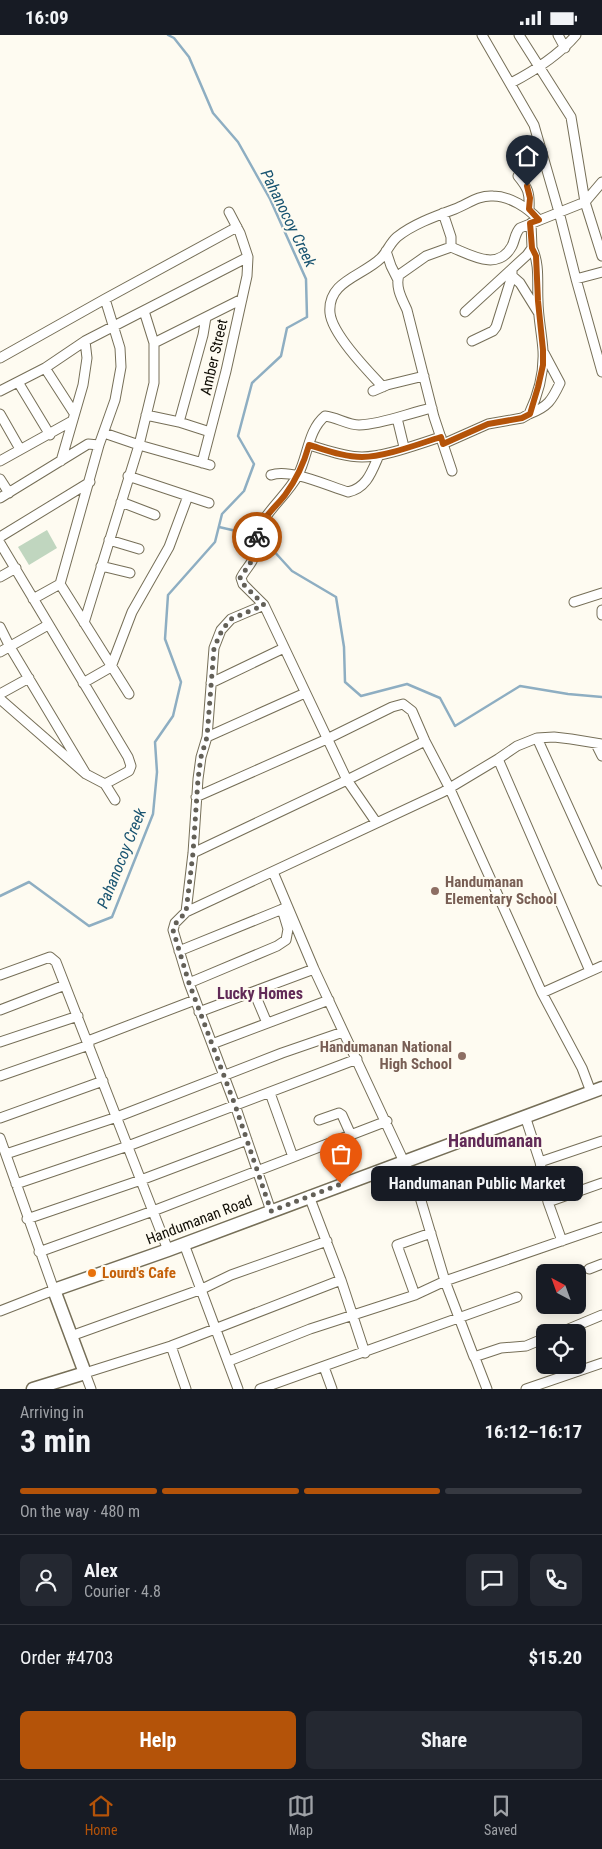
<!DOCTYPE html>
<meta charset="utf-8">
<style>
:root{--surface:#171b24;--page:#242831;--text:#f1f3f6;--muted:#9ea1a6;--line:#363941;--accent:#b45309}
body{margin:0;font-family:"Roboto Condensed",sans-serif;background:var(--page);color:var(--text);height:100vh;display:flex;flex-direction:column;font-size:19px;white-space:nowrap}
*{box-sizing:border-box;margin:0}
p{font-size:16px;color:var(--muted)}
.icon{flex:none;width:28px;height:28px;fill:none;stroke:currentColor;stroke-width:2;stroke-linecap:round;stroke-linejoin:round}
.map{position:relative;height:1354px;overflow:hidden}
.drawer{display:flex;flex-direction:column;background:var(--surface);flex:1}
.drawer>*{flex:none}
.needle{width:32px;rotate:319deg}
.fabs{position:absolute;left:536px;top:1229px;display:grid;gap:10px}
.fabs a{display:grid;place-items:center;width:50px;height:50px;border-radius:8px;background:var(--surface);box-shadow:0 2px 12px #0003;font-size:25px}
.pin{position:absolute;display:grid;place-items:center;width:42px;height:42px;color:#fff;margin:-51px -21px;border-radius:50% 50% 50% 0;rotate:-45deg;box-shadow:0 0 5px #0007}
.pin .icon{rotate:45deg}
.courier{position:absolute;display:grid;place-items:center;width:50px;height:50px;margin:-25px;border:4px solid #b45309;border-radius:50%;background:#fff;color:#222;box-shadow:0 1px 6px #0007}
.bubble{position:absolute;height:35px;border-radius:8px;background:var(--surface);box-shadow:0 2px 12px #0003;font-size:16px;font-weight:700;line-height:35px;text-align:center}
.summary em{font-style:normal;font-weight:700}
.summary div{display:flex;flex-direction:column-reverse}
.summary{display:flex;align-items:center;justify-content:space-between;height:85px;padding:0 20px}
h1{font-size:32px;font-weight:700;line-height:38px}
.bar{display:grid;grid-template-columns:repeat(4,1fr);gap:8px 5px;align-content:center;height:60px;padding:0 20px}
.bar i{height:6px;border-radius:4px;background:var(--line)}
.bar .on{background:var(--accent)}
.bar p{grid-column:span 4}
.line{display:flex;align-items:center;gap:12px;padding:0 20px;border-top:1px solid var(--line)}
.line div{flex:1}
.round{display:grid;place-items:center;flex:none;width:52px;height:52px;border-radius:8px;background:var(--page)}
.cta{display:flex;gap:10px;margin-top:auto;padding:10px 20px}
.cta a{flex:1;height:58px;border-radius:8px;background:var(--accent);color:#fff;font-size:20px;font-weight:700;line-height:58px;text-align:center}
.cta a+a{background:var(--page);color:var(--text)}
.status{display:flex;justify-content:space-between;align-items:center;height:35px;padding:0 25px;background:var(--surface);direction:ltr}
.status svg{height:14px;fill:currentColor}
.tabs{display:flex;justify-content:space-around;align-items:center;height:70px;border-top:1px solid var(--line);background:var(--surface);font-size:14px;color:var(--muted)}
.tabs a{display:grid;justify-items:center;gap:2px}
.tabs .on{color:var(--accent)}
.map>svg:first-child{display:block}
</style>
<div class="status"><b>16:09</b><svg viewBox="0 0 49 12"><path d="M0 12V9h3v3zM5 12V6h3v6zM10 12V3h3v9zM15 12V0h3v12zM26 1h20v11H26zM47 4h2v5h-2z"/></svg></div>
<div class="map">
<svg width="602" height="1354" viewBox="0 0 602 1354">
<rect width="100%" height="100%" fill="#fefbf1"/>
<path fill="#c0d6bf" d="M47,495L57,513L29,530L18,512Z"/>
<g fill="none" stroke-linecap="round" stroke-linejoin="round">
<path stroke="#8eaec2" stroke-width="2.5" d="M219,492L245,498L255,504
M260,507L271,513L292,536L336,562L344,612L345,647L361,661L407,649L440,663L455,691L520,651L568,659L602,662
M0,861L29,847L89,891L112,882L153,779L157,737L155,707L173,681L181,647L165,604L168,560L215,507L222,479L244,456L254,429L238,401L252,348L281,321L287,293L307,282L306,244L270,164L238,107L213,78L189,22L174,3L168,0"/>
<g stroke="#766f58" stroke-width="11">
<path id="street" d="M482,0L534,90L559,177L576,244L602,337
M519,0L571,82L585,167L602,221
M558,0L565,13
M511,48C536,35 558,21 576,0
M518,141C528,153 530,158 529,174
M443,178L451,202V212
M386,216L391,231L398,245
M512,241L520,248L538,277
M576,244L602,237
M105,264L120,313L121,332L115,365L99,410L60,549L129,659
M465,277L527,220L532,213L531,188
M472,306L493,296L496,292L512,241V234
M154,308L242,264
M0,323L105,264L237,192
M45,333L74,378
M18,347L50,400
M383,352C368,336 332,299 330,278C327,246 363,241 381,223C387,217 390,208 397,202C413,189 436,181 455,174C468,169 478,160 493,161C510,161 528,173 539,185
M0,356L45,333L85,306L248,222
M373,356L387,350L424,341
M0,379L20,414
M529,379C548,372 552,365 560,348L544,318
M146,380L179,387L210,397
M397,383L404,412
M179,387L203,300L206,282
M104,398L139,410L210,430
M443,409L488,389L522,383L529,379C538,360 544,337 543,316C542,299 538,282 538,266C537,248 540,229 532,213
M309,410C326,415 344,422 362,422C385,422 418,409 441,402
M0,426L72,386
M61,426L83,350L87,323L85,306
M202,428L226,336L247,241L248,222L240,198L229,177
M452,436L434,382L407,275C402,264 395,252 399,240L426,221L451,212C471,220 498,237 512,211C515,205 515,198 520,193L585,167L602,147
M271,440C290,433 328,451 348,457C367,453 372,436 379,420
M128,441L209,468
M0,444L9,458
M0,463L88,409L99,410
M121,467L155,480
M0,502L90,447
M109,505L139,514
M0,508L128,722L131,731L129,736L105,749
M101,531L130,538
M0,542L16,533
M33,564L60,549
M574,567L602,558
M264,570L243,549L241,543C244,536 250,531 253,524C258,514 254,502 259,493C268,474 287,460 298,440C308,421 308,395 325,381C336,382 348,390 359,390C384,389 408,378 432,373
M602,575V580
M84,588L139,410L154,348V308L144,276
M0,592L10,612L86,739
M0,617L48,590
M83,648L111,632L132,577L169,512L188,461
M211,648L284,613
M0,659L29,643
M0,664L86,739L105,749L115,765
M207,702L305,658
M537,703L602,846
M596,709L602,721
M498,724L590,936
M196,762L327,704L392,672L403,669L412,676L425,706L449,752L542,958L582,1033L591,1057
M193,818L347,745L425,706
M273,837L314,934L419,1159L445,1246L474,1322L501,1313L526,1311L545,1303
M186,877L193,818L198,744L201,722L207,702L214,613L221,595L231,584L264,570L347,745L376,787
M179,916L285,873
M0,940L50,922L56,927L168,1215
M189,948L277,911L286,905L288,894L282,874
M254,957L267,988
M542,958L602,931
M0,975L65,950
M199,977L314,934
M88,1006L195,965
M0,1007L78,981
M212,1009L329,965
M0,1041L89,1010
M270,1058L293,1122
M525,1081L540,1127L548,1167L562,1206
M0,1083L103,1046
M319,1085L339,1078L342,1080L351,1100
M0,1103L54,1255L0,1276
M6,1119L117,1082L282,1018L343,997
M540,1127L602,1106
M16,1149L128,1111L357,1024
M309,1161L341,1245L365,1318
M548,1167L602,1148
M271,1176L235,1070L189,948L173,895L175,888L186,877L443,757L498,724L517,711L537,703L554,702L571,704L602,709
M27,1184L141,1145L247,1105
M184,1209L238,1354
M39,1217L153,1176L387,1086
M589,1234L602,1229
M415,1260L397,1210L431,1198
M559,1298L602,1280
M71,1301L202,1254L231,1240L327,1206
M171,1311L186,1354
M475,1323L487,1354
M229,1326L310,1294L415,1260L445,1246L602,1192
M324,1332L332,1354
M91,1354L85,1338L171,1311L341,1245
M260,1354L517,1262
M526,1354L602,1328"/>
</g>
<g stroke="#766f58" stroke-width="15">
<path id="secondary" d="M33,1354L85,1338L54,1255L168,1215L602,1053"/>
</g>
<use href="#street" stroke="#fff" stroke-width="9"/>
<use href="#secondary" stroke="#fff" stroke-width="12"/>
</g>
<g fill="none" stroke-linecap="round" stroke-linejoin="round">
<path stroke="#636058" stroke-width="5" stroke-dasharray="0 9" d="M257,502L253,524L240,543L243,549L264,570L231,584L222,595L214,613L207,702L201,722L198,744L193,818L186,877L176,888L173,895L189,948L235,1070L271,1176L341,1149"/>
<path stroke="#b45309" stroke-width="6" d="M257,502C258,486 276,472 285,460C296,445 304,428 309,410C326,415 344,422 362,422C385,422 418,409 441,402L443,409L488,389L522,383L530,379L538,352L543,330V315L538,266L536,221L532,213L530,188L539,185L529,174L530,163L527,151"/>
</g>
<g fill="#8d6e63" stroke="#fefbf1" stroke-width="2">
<circle cx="435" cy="856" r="5"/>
<circle cx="462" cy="1021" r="5"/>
</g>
<circle fill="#e8710a" stroke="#fefbf1" stroke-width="2" cx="92" cy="1238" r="5"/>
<g text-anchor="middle" stroke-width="4" stroke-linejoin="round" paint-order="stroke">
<g font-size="15" fill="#100d05" stroke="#fefbf1">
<text transform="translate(214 322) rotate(-77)" y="5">Amber Street</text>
<text transform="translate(199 1185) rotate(-21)" y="5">Handumanan Road</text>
</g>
<g font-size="15" font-weight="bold" fill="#785e54" stroke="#fefbf1" text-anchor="start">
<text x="445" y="852">Handumanan<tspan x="445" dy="17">Elementary School</tspan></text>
<text x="452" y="1017" text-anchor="end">Handumanan National<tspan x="452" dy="17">High School</tspan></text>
</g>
<g font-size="15" font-weight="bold" fill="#c56008" stroke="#fefbf1" text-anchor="start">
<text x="102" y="1243">Lourd's Cafe</text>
</g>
<g font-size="16" font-style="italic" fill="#185370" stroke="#fefbf1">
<text transform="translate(289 183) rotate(64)" y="6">Pahanocoy Creek</text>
<text transform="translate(121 823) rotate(-68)" y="6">Pahanocoy Creek</text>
</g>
<g font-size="16" font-weight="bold" fill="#612a57" stroke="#fefbf1">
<text x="260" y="964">Lucky Homes</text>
</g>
<g font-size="18" font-weight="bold" fill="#612a57" stroke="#fefbf1">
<text x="495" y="1112">Handumanan</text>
</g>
</g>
</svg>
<div class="fabs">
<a><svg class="needle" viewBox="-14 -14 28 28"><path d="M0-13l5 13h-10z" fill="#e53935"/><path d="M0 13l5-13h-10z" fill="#9ea1a6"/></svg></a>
<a><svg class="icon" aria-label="locate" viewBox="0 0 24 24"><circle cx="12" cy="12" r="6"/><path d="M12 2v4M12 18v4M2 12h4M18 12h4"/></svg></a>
</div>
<div class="pin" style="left:341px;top:1149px;background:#ea580c"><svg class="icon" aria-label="bag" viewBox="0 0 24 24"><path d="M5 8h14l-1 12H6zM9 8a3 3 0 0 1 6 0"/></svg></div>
<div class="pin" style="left:527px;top:151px;background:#1f2937"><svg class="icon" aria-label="home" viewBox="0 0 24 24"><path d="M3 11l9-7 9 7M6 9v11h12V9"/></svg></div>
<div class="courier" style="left:257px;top:502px"><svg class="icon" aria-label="bike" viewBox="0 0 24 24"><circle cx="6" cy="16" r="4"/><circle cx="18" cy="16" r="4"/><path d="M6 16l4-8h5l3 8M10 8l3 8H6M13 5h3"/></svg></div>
<div class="bubble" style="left:371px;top:1131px;width:212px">Handumanan Public Market</div>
</div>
<section class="drawer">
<div class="summary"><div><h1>3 min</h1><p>Arriving in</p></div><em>16:12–16:17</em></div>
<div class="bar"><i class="on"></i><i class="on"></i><i class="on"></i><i></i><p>On the way · 480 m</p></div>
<div class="line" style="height:90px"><a class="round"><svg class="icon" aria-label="person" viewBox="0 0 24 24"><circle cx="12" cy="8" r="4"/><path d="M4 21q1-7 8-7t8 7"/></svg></a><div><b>Alex</b><p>Courier · 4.8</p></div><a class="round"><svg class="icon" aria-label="chat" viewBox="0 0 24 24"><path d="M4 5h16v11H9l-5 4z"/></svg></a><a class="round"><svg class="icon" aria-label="phone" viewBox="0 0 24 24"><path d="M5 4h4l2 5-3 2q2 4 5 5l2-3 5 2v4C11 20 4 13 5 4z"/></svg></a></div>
<div class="line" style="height:65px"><div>Order #4703</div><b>$15.20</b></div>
<div class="cta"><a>Help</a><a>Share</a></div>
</section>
<nav class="tabs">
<a class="on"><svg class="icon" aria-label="home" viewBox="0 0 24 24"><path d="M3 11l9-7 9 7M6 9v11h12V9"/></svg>Home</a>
<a><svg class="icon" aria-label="map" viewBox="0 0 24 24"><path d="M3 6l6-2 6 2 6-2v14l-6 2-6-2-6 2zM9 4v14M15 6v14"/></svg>Map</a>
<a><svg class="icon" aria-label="saved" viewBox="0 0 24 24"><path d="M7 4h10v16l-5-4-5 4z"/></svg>Saved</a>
</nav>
